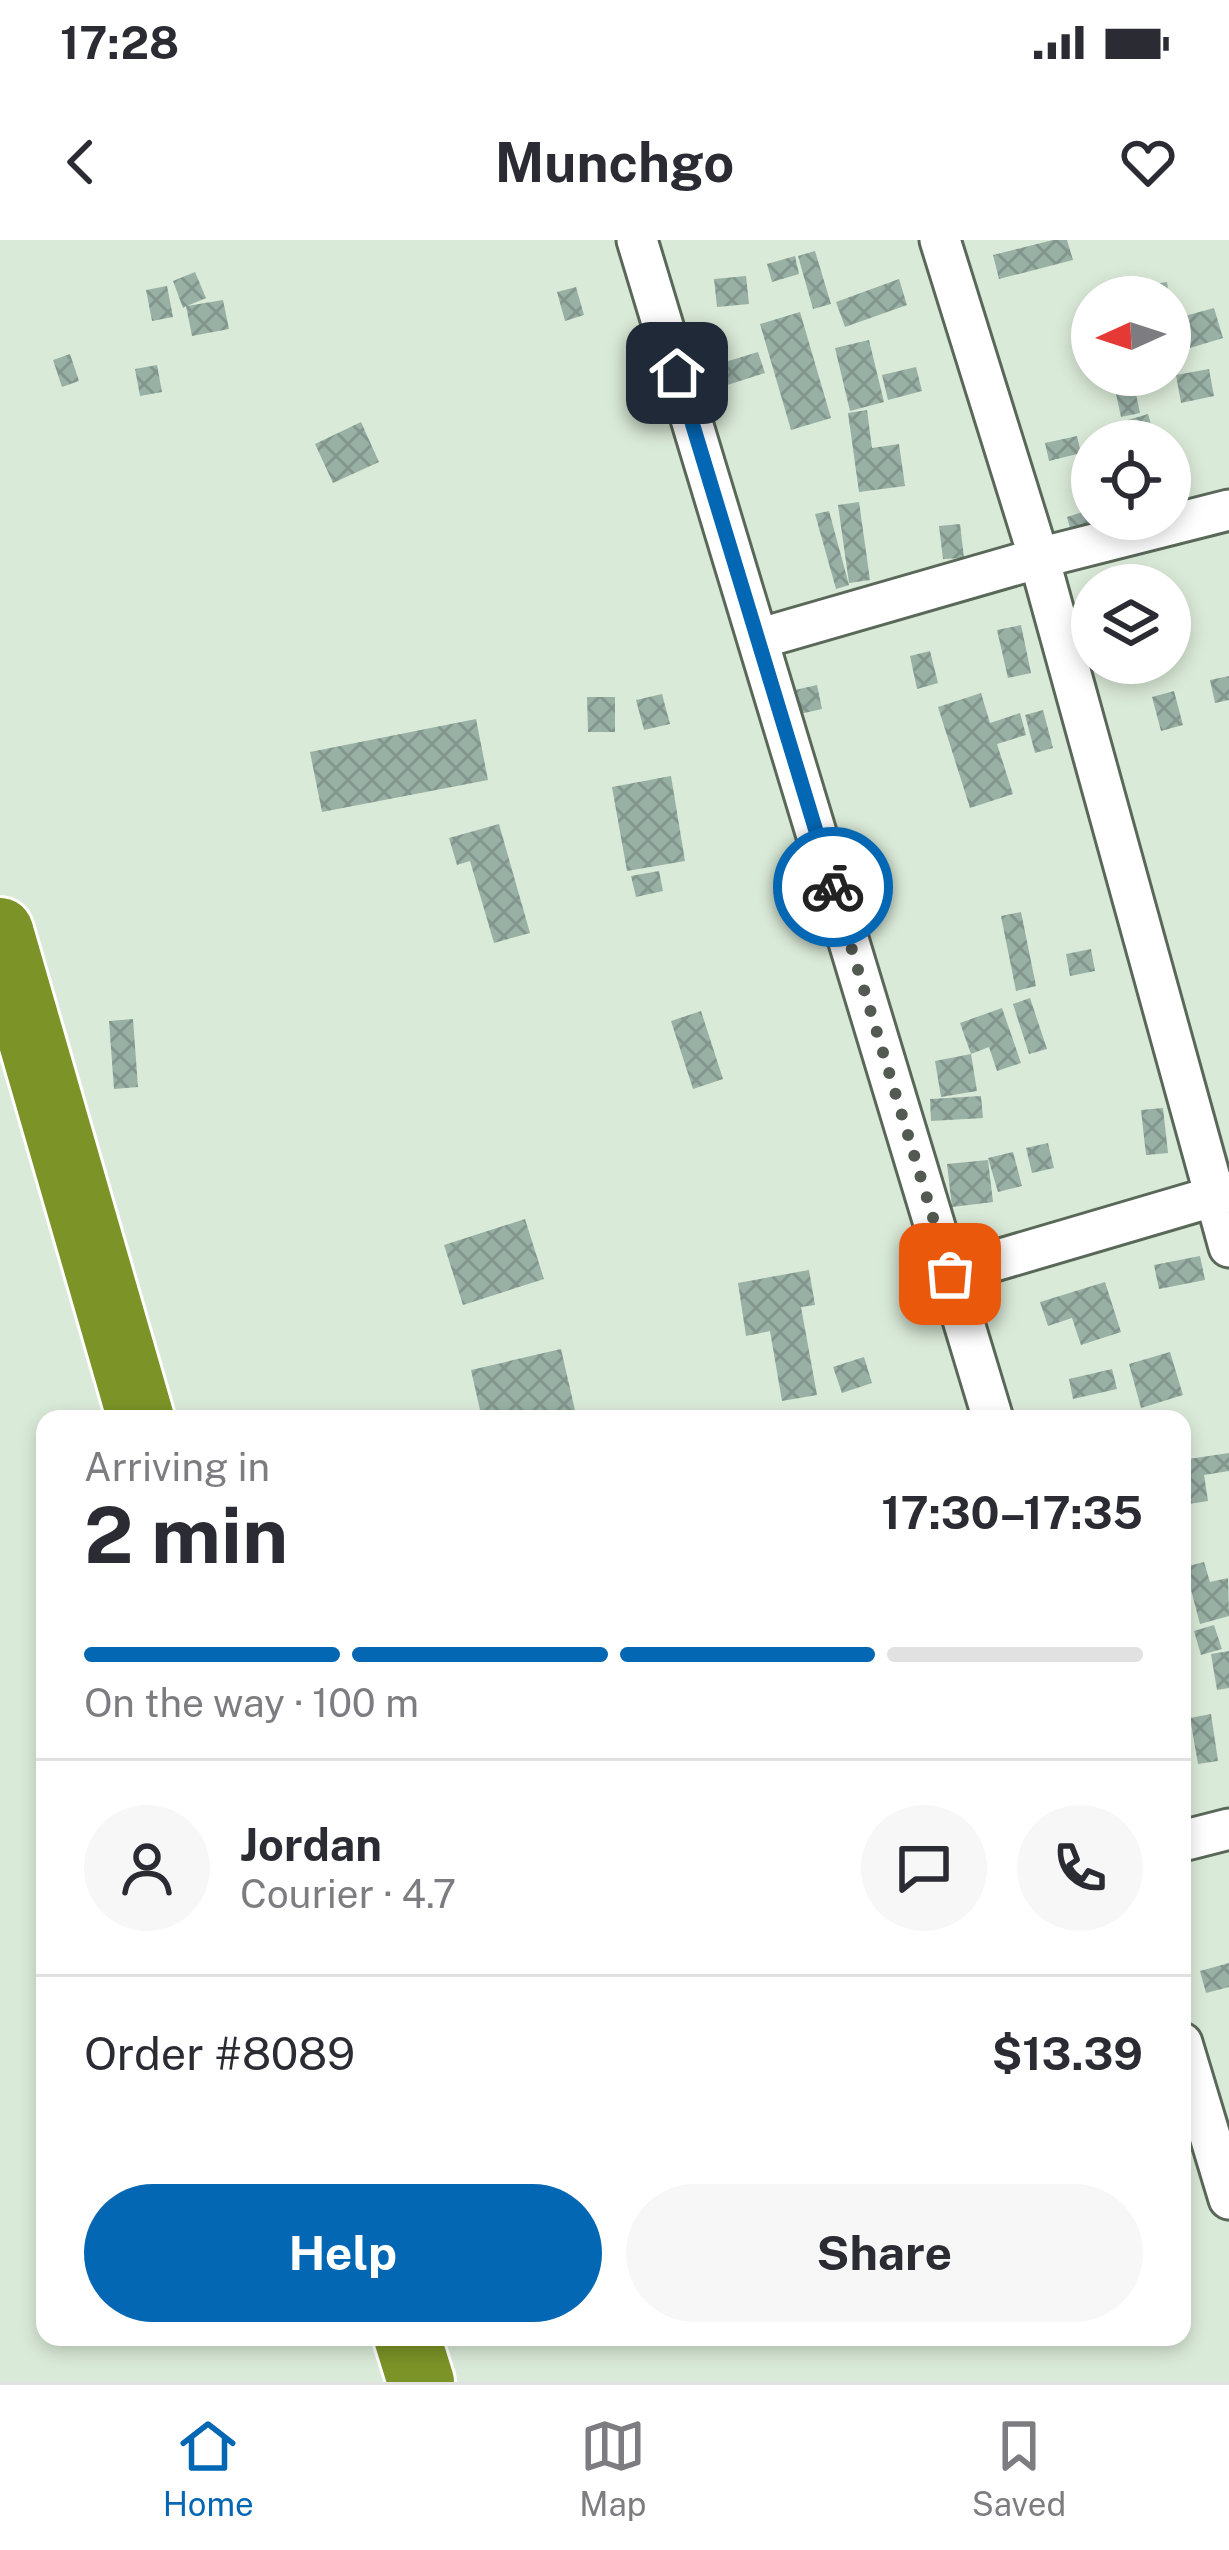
<!DOCTYPE html>
<meta charset="utf-8">
<style>
:root{--surface:#fff;--page:#f7f7f7;--text:#2b2b33;--muted:#7c7c81;--line:#e1e1e2;--accent:#0467b3}
body{margin:0;font-family:"Public Sans",sans-serif;background:var(--page);color:var(--text);height:100vh;display:flex;flex-direction:column;font-size:45px;white-space:nowrap}
*{box-sizing:border-box;margin:0}
p{font-size:39px;color:var(--muted)}
.icon{flex:none;width:66px;height:66px;fill:none;stroke:currentColor;stroke-width:2;stroke-linecap:round;stroke-linejoin:round}
.map{position:relative;flex:1;overflow:hidden}
.panel{position:absolute;left:36px;top:1170px;width:1155px;height:936px;display:flex;flex-direction:column;background:var(--surface);border-radius:24px;box-shadow:0 6px 18px #0003}
.panel>*{flex:none}
.needle{width:78px;rotate:267deg}
.buttons{position:absolute;left:1071px;top:36px;display:grid;gap:24px}
.buttons a{display:grid;place-items:center;width:120px;height:120px;border-radius:50%;background:var(--surface);box-shadow:0 6px 18px #0003;font-size:60px}
.pin{position:absolute;display:grid;place-items:center;width:102px;height:102px;color:#fff;margin:-51px;border-radius:24px;box-shadow:0 6px 18px #0006}
.courier{position:absolute;display:grid;place-items:center;width:120px;height:120px;margin:-60px;border:9px solid #0467b3;border-radius:50%;background:#fff;color:#222;box-shadow:0 3px 15px #0007}
.headline em{font-style:normal;font-weight:700}
.headline div{display:flex;flex-direction:column-reverse}
.headline{display:flex;align-items:center;justify-content:space-between;height:204px;padding:0 48px}
h1{font-size:78px;font-weight:700;line-height:90px}
.bar{display:grid;grid-template-columns:repeat(4,1fr);gap:18px 12px;align-content:center;height:144px;padding:0 48px}
.bar i{height:15px;border-radius:9px;background:var(--line)}
.bar .active{background:var(--accent)}
.bar p{grid-column:span 4}
.line{display:flex;align-items:center;gap:30px;padding:0 48px;border-top:3px solid var(--line)}
.line div{flex:1}
.round{display:grid;place-items:center;flex:none;width:126px;height:126px;border-radius:63px;background:var(--page)}
.cta{display:flex;gap:24px;margin-top:auto;padding:24px 48px}
.cta a{flex:1;height:138px;border-radius:72px;background:var(--accent);color:#fff;font-size:48px;font-weight:700;line-height:138px;text-align:center}
.cta a+a{background:var(--page);color:var(--text)}
.status{display:flex;justify-content:space-between;align-items:center;height:84px;padding:0 60px;background:var(--surface);direction:ltr}
.status svg{height:33px;fill:currentColor}
header{display:flex;justify-content:space-between;align-items:center;height:156px;padding:0 48px;background:var(--surface);font-size:54px;font-weight:700}
.tabs{display:flex;justify-content:space-around;align-items:center;height:168px;border-top:3px solid var(--line);background:var(--surface);font-size:33px;color:var(--muted)}
.tabs a{display:grid;justify-items:center;gap:6px}
.tabs .active{color:var(--accent)}
.map>svg:first-child{display:block}
</style>
<div class="status"><b>17:28</b><svg viewBox="0 0 49 12"><path d="M0 12V9h3v3zM5 12V6h3v6zM10 12V3h3v9zM15 12V0h3v12zM26 1h20v11H26zM47 4h2v5h-2z"/></svg></div>
<header><svg class="icon" aria-label="back" viewBox="0 0 24 24"><path d="M15 5l-7 7 7 7"/></svg>Munchgo<svg class="icon" aria-label="heart" viewBox="0 0 24 24"><path d="M12 20l-8-8c-3-5 5-10 8-4 3-6 11-1 8 4z"/></svg></header>
<div class="map">
<svg width="1229" height="2142" viewBox="0 0 1229 2142">
<defs>
<pattern id="building-cross-hatch" width="8" height="8" patternUnits="userSpaceOnUse" patternTransform="scale(3)"><rect width="8" height="8" fill="#99b0a5"/><path d="M0 0l8 8M0 8l8-8" fill="none" stroke="#82968d"/></pattern>
</defs>
<rect width="100%" height="100%" fill="#daead8"/>
<path fill="url(#building-cross-hatch)" d="M1053,0H1067L1073,20L999,39L993,15Z
M815,11L831,64L813,69L798,16Z
M795,16L799,34L772,42L767,24Z
M195,32L206,58L187,66L223,60L229,89L192,96L186,66L183,68L173,41Z
M746,36L749,64L717,67L714,39Z
M899,39L907,65L845,87L836,62Z
M1167,42L1169,57H1135L1133,47Z
M167,46L173,77L152,81L146,50Z
M576,47L584,75L565,81L557,52Z
M1214,68L1223,98L1190,108L1181,77Z
M800,72L831,178L791,190L760,84Z
M869,100L884,162L850,171L835,108Z
M758,112L765,133L718,148L712,126Z
M70,114L79,141L62,147L53,120Z
M157,125L162,152L140,156L135,129Z
M916,127L922,151L888,160L882,135Z
M1209,129L1214,156L1181,163L1176,135Z
M1132,135L1140,173L1121,177L1113,140Z
M867,170L872,208L899,204L905,246L859,252L848,173Z
M1148,174L1156,201H1115L1111,185Z
M361,182L379,222L333,243L315,204Z
M1077,196L1081,213L1049,221L1045,203Z
M859,262L870,340L849,343L838,265Z
M1092,269V279H1101L1105,290L1073,299L1067,277Z
M829,271L849,345L836,349L815,274Z
M960,284L964,318L943,319L939,286Z
M1021,385L1031,433L1008,438L997,390Z
M930,411L938,443L917,449L910,416Z
M1229,436V460L1215,463L1210,440Z
M817,445L822,469L800,474L795,450Z
M1174,451L1183,485L1161,491L1152,457Z
M981,453L990,483L1020,473L1026,495L997,504L1013,554L970,568L938,467Z
M662,454L670,484L644,490L636,460Z
M587,457H615V492H588Z
M1043,470L1053,508L1035,513L1025,475Z
M476,479L488,540L322,572L310,512Z
M671,536L685,621L627,631L612,547Z
M499,584L530,693L494,703L470,621L457,625L449,598Z
M659,631L663,651L636,657L631,636Z
M1021,672L1036,746L1016,751L1001,676Z
M1091,709L1095,731L1070,736L1066,714Z
M1030,758L1047,809L1029,814L1013,764Z
M1002,768L1021,823L997,831L989,807L971,814L960,783Z
M701,771L723,839L693,849L671,781Z
M133,779L138,847L114,849L109,781Z
M971,814L977,851L941,857L935,821Z
M981,856L983,878L931,881L930,859Z
M1163,868L1168,913L1146,915L1141,870Z
M1048,903L1054,928L1032,933L1026,908Z
M1013,912L1022,946L998,952L988,918Z
M988,920L993,962L952,967L947,924Z
M525,979L544,1039L463,1065L444,1005Z
M1200,1016L1205,1040L1159,1049L1154,1025Z
M809,1030L815,1065L801,1067L817,1155L782,1161L770,1091L746,1096L738,1043Z
M1105,1042L1121,1092L1081,1105L1072,1078L1048,1086L1040,1062Z
M561,1109L577,1179H482L471,1130Z
M1170,1112L1183,1155L1141,1168L1129,1124Z
M864,1117L872,1143L842,1153L833,1127Z
M1112,1129L1117,1149L1073,1159L1069,1139Z
M1229,1213V1231L1204,1235L1208,1261L1182,1265V1220Z
M1204,1322L1210,1342L1228,1338L1229,1376L1200,1384L1185,1327Z
M1214,1385L1222,1409L1201,1415L1194,1391Z
M1229,1411V1448L1217,1450L1211,1414Z
M1211,1474L1218,1521L1198,1524L1190,1478Z
M1229,1723V1747L1206,1753L1200,1731Z"/>
<g fill="none" stroke-linecap="round" stroke-linejoin="round">
<g stroke="#596858" stroke-width="45">
<path id="street" d="M637,0L993,1179
M940,0L1039,318L1229,1007
M758,399L1039,318L1229,270
M950,1034L1229,952
M1182,1601L1229,1589
M1182,1803L1229,1959"/>
</g>
<g stroke="#fff" stroke-width="72">
<path id="highway" d="M0,691L141,1179
M407,2097L421,2142"/>
</g>
<use href="#street" stroke="#fff" stroke-width="39"/>
<use href="#highway" stroke="#7b9327" stroke-width="66"/>
</g>
<g fill="none" stroke-linecap="round" stroke-linejoin="round">
<path stroke="#525a51" stroke-width="12" stroke-dasharray="0 21.6" d="M833,647L950,1034"/>
<path stroke="#0467b3" stroke-width="15" d="M677,133L833,647"/>
</g>
</svg>
<div class="buttons">
<a><svg class="needle" viewBox="-14 -14 28 28"><path d="M0-13l5 13h-10z" fill="#e53935"/><path d="M0 13l5-13h-10z" fill="#7c7c81"/></svg></a>
<a><svg class="icon" aria-label="locate" viewBox="0 0 24 24"><circle cx="12" cy="12" r="6"/><path d="M12 2v4M12 18v4M2 12h4M18 12h4"/></svg></a>
<a><svg class="icon" aria-label="layers" viewBox="0 0 24 24"><path d="M12 4l9 5-9 5-9-5zM3 14l9 5 9-5"/></svg></a>
</div>
<div class="pin" style="left:950px;top:1034px;background:#ea580c"><svg class="icon" aria-label="bag" viewBox="0 0 24 24"><path d="M5 8h14l-1 12H6zM9 8a3 3 0 0 1 6 0"/></svg></div>
<div class="pin" style="left:677px;top:133px;background:#1f2937"><svg class="icon" aria-label="home" viewBox="0 0 24 24"><path d="M3 11l9-7 9 7M6 9v11h12V9"/></svg></div>
<div class="courier" style="left:833px;top:647px"><svg class="icon" aria-label="bike" viewBox="0 0 24 24"><circle cx="6" cy="16" r="4"/><circle cx="18" cy="16" r="4"/><path d="M6 16l4-8h5l3 8M10 8l3 8H6M13 5h3"/></svg></div>
<section class="panel">
<div class="headline"><div><h1>2 min</h1><p>Arriving in</p></div><em>17:30–17:35</em></div>
<div class="bar"><i class="active"></i><i class="active"></i><i class="active"></i><i></i><p>On the way · 100 m</p></div>
<div class="line" style="height:216px"><a class="round"><svg class="icon" aria-label="person" viewBox="0 0 24 24"><circle cx="12" cy="8" r="4"/><path d="M4 21q1-7 8-7t8 7"/></svg></a><div><b>Jordan</b><p>Courier · 4.7</p></div><a class="round"><svg class="icon" aria-label="chat" viewBox="0 0 24 24"><path d="M4 5h16v11H9l-5 4z"/></svg></a><a class="round"><svg class="icon" aria-label="phone" viewBox="0 0 24 24"><path d="M5 4h4l2 5-3 2q2 4 5 5l2-3 5 2v4C11 20 4 13 5 4z"/></svg></a></div>
<div class="line" style="height:156px"><div>Order #8089</div><b>$13.39</b></div>
<div class="cta"><a>Help</a><a>Share</a></div>
</section>
</div>
<nav class="tabs">
<a class="active"><svg class="icon" aria-label="home" viewBox="0 0 24 24"><path d="M3 11l9-7 9 7M6 9v11h12V9"/></svg>Home</a>
<a><svg class="icon" aria-label="map" viewBox="0 0 24 24"><path d="M3 6l6-2 6 2 6-2v14l-6 2-6-2-6 2zM9 4v14M15 6v14"/></svg>Map</a>
<a><svg class="icon" aria-label="saved" viewBox="0 0 24 24"><path d="M7 4h10v16l-5-4-5 4z"/></svg>Saved</a>
</nav>
